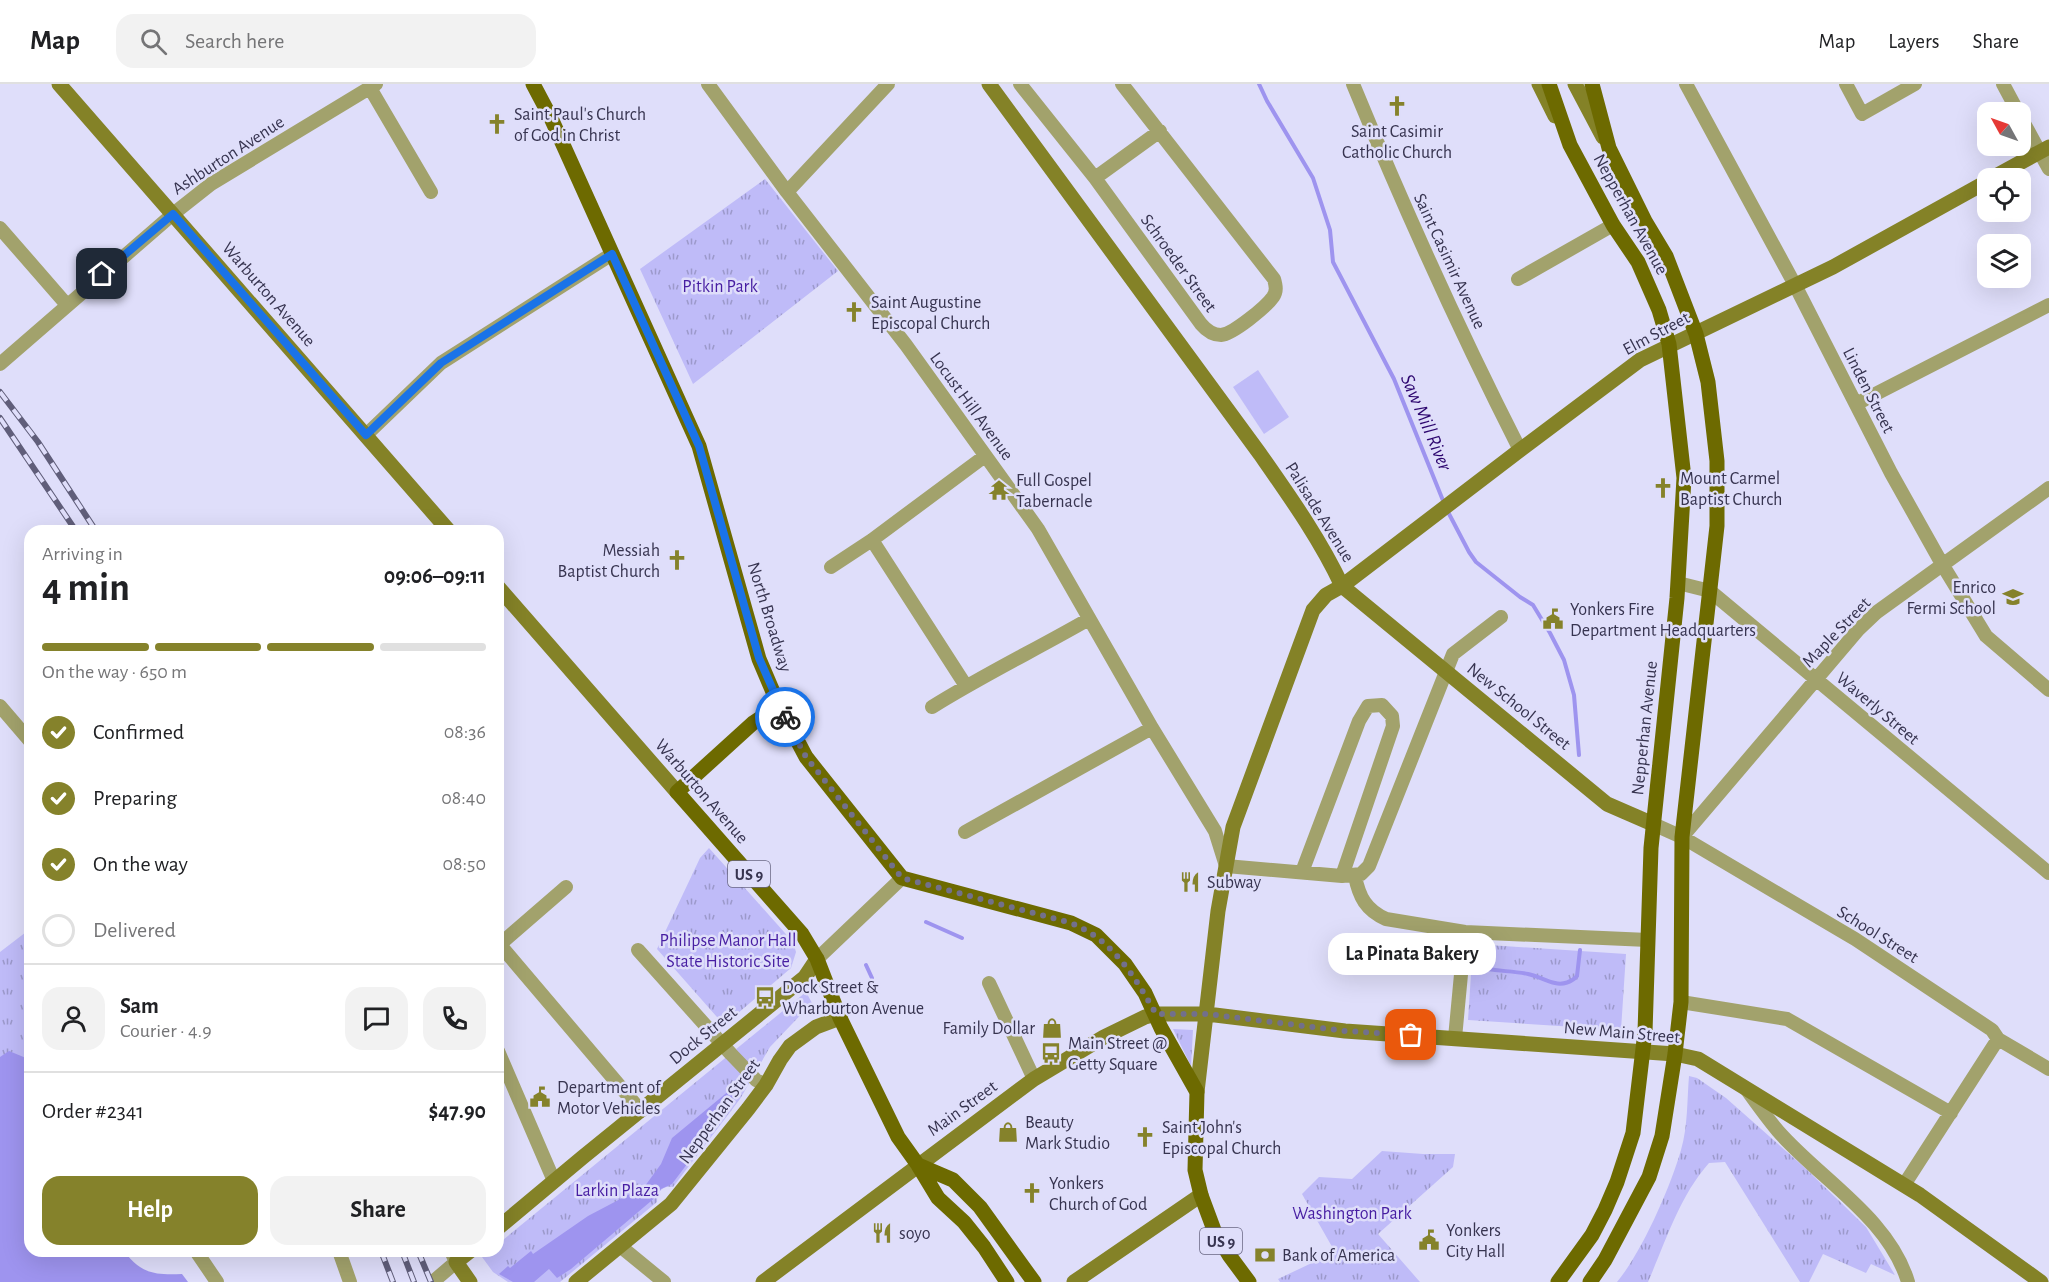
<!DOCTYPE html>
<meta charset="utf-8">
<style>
:root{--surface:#fff;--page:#f2f2f2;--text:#202124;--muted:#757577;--line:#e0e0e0;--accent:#85822b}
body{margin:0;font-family:"Alegreya Sans",sans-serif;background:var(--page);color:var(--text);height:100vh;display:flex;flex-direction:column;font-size:22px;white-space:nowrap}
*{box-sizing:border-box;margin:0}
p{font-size:20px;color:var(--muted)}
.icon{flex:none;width:33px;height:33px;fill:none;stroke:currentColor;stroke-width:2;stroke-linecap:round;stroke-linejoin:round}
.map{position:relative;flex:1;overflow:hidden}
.drawer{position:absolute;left:24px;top:441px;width:480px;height:732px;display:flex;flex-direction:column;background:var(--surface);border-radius:18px;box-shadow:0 6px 24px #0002}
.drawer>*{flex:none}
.needle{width:39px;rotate:310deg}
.controls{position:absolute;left:1977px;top:18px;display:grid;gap:12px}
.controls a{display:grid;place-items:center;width:54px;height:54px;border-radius:12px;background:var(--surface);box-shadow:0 6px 24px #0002;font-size:30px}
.pin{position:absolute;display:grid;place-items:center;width:51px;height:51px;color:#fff;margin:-26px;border-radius:12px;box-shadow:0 3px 9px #0006}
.courier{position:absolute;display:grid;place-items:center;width:60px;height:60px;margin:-30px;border:4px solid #1a73e8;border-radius:50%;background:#fff;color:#222;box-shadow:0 2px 8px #0007}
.bubble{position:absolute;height:42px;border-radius:18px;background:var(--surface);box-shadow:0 6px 24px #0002;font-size:20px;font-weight:700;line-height:42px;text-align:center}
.head em{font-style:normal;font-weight:700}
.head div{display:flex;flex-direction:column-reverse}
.head{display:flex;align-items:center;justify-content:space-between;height:102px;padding:0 18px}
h1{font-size:39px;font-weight:700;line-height:45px}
.bar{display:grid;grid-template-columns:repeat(4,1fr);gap:9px 6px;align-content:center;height:72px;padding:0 18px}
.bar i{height:8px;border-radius:4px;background:var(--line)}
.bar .active{background:var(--accent)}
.bar p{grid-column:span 4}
.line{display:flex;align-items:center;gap:15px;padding:0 18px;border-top:2px solid var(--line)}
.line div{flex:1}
.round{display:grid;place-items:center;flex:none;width:63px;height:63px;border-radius:18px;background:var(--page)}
ol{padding:0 18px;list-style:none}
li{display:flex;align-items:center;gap:18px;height:66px}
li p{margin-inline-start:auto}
li .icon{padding:6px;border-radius:50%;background:var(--accent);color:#fff;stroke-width:4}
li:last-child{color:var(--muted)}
li i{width:33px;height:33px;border:3px solid var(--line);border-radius:50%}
.button{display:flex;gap:12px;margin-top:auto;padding:12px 18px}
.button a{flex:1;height:69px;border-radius:18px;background:var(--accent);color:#fff;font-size:24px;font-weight:700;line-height:69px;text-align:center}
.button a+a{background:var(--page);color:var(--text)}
header{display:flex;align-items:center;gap:36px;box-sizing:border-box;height:84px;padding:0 30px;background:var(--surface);border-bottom:2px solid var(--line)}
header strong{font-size:28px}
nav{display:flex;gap:33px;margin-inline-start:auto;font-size:21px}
.search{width:420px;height:54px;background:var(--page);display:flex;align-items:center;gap:15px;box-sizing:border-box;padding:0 21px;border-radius:18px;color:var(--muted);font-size:22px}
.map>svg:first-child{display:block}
</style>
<header>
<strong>Map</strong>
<div class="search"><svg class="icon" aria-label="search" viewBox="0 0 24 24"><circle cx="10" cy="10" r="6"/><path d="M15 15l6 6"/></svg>Search here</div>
<nav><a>Map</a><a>Layers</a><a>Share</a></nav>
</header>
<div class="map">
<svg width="2049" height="1198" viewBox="0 0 2049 1198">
<defs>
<pattern id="park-tufts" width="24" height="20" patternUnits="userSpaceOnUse" patternTransform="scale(1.5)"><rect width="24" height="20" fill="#bfbbf8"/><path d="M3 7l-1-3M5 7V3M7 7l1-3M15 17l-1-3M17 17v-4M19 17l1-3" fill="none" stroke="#9c99cb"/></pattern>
</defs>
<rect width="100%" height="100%" fill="#dfdefa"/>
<path fill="#bfbbf8" d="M1258,286L1289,333L1264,350L1233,303Z"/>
<path fill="url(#park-tufts)" d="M765,95L838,187L693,300L640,185Z
M709,764L793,858L796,868L791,884L724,941L657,865L700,774Z
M30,845V978L26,973H0V868Z
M1473,860L1626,870L1621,946L1468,936Z
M806,908L812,919L770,963L740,1015L673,1103C662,1101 657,1108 657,1118L560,1198H508L493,1188L482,1173L489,1167H498V1160Z
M1173,945L1193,946L1191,982Z
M1689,992L1697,994L1726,1014L1804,1083L1866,1143L1895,1191L1871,1180L1866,1189L1823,1170L1809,1198H1800L1725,1078L1709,1079C1679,1113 1666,1157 1648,1198H1617C1642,1168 1670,1104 1681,1066C1688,1042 1687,1016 1689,992Z
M1382,1067L1423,1070H1455L1453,1083L1378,1150L1420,1198H1280L1278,1195L1335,1168L1302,1110L1319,1093L1352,1095Z"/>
<path fill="#9e94ef" d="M9,967L26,974L30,978V1167H124C141,1190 155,1191 182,1190L188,1198H0V973Z
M730,1006L737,1014L672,1100L661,1105L657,1112L571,1185L557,1194L549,1185L534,1198H513L499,1190L508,1182L510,1184L531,1167L533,1170L588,1132L645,1102L661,1080L672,1054Z"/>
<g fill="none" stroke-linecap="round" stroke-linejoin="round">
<path stroke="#9e94ef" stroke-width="4" d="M1259,0L1267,17L1313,94L1330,146L1333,178L1394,295L1444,419
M1447,426L1469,468L1476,478L1520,513L1533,521L1550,549L1564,576L1574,611L1579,671
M926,838L962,854
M866,881L872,894
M1472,881C1491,888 1509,886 1528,890C1538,892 1546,897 1555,899C1563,901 1572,898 1577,892L1580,866"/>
<path stroke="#a2a26c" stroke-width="14" d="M708,0L787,108L906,261L1038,445L1152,644L1215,747L1226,782L1342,792L1361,790L1369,782L1453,570L1501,533
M1020,0L1095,94L1201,240C1206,246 1212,251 1221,251C1233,250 1266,223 1273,213C1277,207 1276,202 1274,195L1122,0
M1353,0C1404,124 1459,246 1520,366
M1686,0L1795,201L1891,389L1942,480L1986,552L2049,606
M1846,0L1862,30L1915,0
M2003,0L2018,28
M370,4L431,108
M2020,32L2049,85
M1095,94L1160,47
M787,108L888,0
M0,144L67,221
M1518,195L1613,141
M0,280L173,130L211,100L376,0
M1856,320L2049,221
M366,351L441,279L612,170
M872,456L966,602
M831,483L872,456L985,372
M1678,499L1710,507L2049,789
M0,622L30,657
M932,623C983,591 1037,565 1089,535
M1653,740L1682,753L1855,855L1992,946L1998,955L2049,985
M965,748L1152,644
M1682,753L1858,546L1877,528L2049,404
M1302,788L1359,637L1368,622L1382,621L1392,632L1393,642L1342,792
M1355,792C1359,813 1366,826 1386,835L1465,848L1648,856
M500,861L641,1027
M498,862L566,803
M638,866L731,970L756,996L766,1001
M817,875L902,794
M989,899L1034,995
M1681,918L1787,935L1951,1029
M1455,954L1465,848
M498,967L554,1097
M1747,1006C1757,1020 1767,1034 1778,1047C1820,1095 1889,1134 1908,1198
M1904,1101L1998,955
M620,1162L664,1198
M196,1167L217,1198
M339,1167L350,1198
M435,1196L456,1178L451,1167"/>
<path stroke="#848227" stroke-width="15" d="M59,0L449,447
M989,0L1260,370C1290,413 1320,455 1342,502L1607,720L1653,740
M1539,0L1555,32
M1575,0L1603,53
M1992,94L2049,63
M498,503L677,708
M1197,1008L1218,827L1233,743L1313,526L1326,511L1342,502L1520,366L1640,276L1833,183L1988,97
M498,1144L583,1073L805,893L817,875
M470,1198L456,1178L470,1167
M576,1198L671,1120L748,1025L766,1001L780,976L790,962L816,943L840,934
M763,1198L1034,995L1104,953L1145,933L1156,930H1207L1345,947L1675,970L1698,975L1920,1111L2041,1198
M1074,1198L1201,1111"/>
<path stroke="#6d6a00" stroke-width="15" d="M533,0L551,34L699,362L759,575L779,622L806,673L902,794L1071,839L1096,851L1125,880L1145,909L1161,944L1197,1008L1195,1086L1201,1111L1214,1146L1229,1171L1249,1198
M1549,0L1570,61L1613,141L1638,178L1659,226L1669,260L1684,394L1677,514L1651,764L1645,948L1633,1049L1617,1098L1605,1126L1592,1151L1558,1198
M779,622L753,639L677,708L802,850L817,875L840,934L898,1053L918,1081L938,1114L964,1138L984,1163L1007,1198
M918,1081L953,1096L980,1123L1034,1198
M1590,1198L1605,1176L1649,1093L1662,1052L1675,970L1681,918L1682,753L1717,442V377L1708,298L1696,250L1666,172L1645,137L1609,64L1592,0"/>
<g stroke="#605e7a" stroke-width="6">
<path id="rail" d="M0,308L38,358L96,447
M0,334L76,447
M381,1167L393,1198
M402,1167L414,1198
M418,1167L431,1198"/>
</g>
<use href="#rail" stroke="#dfdefa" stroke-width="4" stroke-dasharray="11" stroke-linecap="butt"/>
</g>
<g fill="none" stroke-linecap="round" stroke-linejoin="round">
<path stroke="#72708c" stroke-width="6" stroke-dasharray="0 10.8" d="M785,633L806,673L902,794L1071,839C1113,856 1135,893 1156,930H1207L1345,947L1411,951"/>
<path stroke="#1a73e8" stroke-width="8" d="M102,190L173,130L366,351L441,279L612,170L699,362L759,574L785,633"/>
</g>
<defs>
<g id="church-bare" transform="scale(1.62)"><path d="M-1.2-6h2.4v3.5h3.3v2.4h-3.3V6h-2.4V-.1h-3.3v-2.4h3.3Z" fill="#85822b" stroke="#dfdefa" stroke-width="2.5" paint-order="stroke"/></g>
<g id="temple-bare" transform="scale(1.62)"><path d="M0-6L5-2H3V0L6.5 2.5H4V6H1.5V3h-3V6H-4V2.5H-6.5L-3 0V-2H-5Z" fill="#85822b" stroke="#dfdefa" stroke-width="2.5" paint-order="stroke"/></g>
<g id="school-bare" transform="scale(1.62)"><path d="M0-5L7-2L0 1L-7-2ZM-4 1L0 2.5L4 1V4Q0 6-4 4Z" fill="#85822b" stroke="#dfdefa" stroke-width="2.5" paint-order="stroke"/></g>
<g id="civic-bare" transform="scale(1.62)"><path d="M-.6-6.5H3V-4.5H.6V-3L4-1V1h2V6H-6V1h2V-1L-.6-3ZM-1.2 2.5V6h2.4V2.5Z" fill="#85822b" stroke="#dfdefa" stroke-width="2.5" paint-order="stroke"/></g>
<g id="restaurant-bare" transform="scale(1.62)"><path d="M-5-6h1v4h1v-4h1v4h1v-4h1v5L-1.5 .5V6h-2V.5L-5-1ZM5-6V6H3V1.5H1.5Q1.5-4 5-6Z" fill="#85822b" stroke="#dfdefa" stroke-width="2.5" paint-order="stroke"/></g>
<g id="bus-bare" transform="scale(1.62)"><path d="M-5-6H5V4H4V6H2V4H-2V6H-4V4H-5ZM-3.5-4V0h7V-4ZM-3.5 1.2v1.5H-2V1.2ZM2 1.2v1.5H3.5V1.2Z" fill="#85822b" stroke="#dfdefa" stroke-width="2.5" paint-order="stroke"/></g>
<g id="shop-bare" transform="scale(1.62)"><path d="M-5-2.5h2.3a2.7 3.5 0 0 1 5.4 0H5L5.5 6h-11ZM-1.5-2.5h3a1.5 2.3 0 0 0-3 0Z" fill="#85822b" stroke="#dfdefa" stroke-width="2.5" paint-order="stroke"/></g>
<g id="bank-bare" transform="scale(1.62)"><path d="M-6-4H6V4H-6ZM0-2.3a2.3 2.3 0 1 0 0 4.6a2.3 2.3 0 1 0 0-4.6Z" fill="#85822b" stroke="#dfdefa" stroke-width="2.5" paint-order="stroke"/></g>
</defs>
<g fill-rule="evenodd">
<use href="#church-bare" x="1397" y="22"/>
<use href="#church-bare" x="497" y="40"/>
<use href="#church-bare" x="854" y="228"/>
<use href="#church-bare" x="1663" y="404"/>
<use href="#temple-bare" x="999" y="406"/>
<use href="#church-bare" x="677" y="476"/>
<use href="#school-bare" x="2013" y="513"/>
<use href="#civic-bare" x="1553" y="535"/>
<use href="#restaurant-bare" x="1190" y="798"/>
<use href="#bus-bare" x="765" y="913"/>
<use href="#shop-bare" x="1052" y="944"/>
<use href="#bus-bare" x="1051" y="969"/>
<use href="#civic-bare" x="540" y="1013"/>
<use href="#shop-bare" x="1008" y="1048"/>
<use href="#church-bare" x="1145" y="1053"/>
<use href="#church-bare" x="1032" y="1109"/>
<use href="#restaurant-bare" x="882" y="1149"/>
<use href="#civic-bare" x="1429" y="1156"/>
<use href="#bank-bare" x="1265" y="1171"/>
</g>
<g text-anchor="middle" stroke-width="5" stroke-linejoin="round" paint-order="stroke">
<g fill="#dfdefa" stroke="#696783" stroke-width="1.5">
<rect x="728" y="777" width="42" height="26" rx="4.5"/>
<rect x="1200" y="1144" width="42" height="26" rx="4.5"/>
</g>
<g font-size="16" font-weight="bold" fill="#373450">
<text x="749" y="796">US 9</text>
<text x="1221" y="1163">US 9</text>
</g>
<g font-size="18" fill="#373450" stroke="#dfdefa" text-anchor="start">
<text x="514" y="36">Saint Paul's Church<tspan x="514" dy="21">of God in Christ</tspan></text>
<text x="1397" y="53" text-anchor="middle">Saint Casimir<tspan x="1397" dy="21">Catholic Church</tspan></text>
<text x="871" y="224">Saint Augustine<tspan x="871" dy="21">Episcopal Church</tspan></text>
<text x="1680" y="400">Mount Carmel<tspan x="1680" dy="21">Baptist Church</tspan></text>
<text x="1016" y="402">Full Gospel<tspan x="1016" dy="21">Tabernacle</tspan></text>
<text x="660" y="472" text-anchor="end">Messiah<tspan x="660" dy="21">Baptist Church</tspan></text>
<text x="1996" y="509" text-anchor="end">Enrico<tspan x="1996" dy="21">Fermi School</tspan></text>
<text x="1570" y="531">Yonkers Fire<tspan x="1570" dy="21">Department Headquarters</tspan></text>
<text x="1207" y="804">Subway</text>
<text x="782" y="909">Dock Street &amp;<tspan x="782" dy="21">Wharburton Avenue</tspan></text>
<text x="1035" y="950" text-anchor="end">Family Dollar</text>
<text x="1068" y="965">Main Street @<tspan x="1068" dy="21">Getty Square</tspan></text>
<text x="557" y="1009">Department of<tspan x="557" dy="21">Motor Vehicles</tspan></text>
<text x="1025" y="1044">Beauty<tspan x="1025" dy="21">Mark Studio</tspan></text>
<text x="1162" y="1049">Saint John's<tspan x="1162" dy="21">Episcopal Church</tspan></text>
<text x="1049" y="1105">Yonkers<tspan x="1049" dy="21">Church of God</tspan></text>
<text x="1446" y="1152">Yonkers<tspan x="1446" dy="21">City Hall</tspan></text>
<text x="899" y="1155">soyo</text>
<text x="1282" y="1177">Bank of America</text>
</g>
<g font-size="18" fill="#373450" stroke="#dfdefa">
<text transform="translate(228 71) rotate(-33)" y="6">Ashburton Avenue</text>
<text transform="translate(1631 130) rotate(61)" y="6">Nepperhan Avenue</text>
<text transform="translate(1450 177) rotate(65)" y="6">Saint Casimir Avenue</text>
<text transform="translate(1179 179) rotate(54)" y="6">Schroeder Street</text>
<text transform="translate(269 210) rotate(49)" y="6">Warburton Avenue</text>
<text transform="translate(1656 249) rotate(-28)" y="6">Elm Street</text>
<text transform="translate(1869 306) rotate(63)" y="6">Linden Street</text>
<text transform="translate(972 322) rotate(54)" y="6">Locust Hill Avenue</text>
<text transform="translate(1320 428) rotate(58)" y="6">Palisade Avenue</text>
<text transform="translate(770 533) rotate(73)" y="6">North Broadway</text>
<text transform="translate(1836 548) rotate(-46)" y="6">Maple Street</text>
<text transform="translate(1519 622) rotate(39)" y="6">New School Street</text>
<text transform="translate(1878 624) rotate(40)" y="6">Waverly Street</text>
<text transform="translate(1644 644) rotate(-84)" y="6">Nepperhan Avenue</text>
<text transform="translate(702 707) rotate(49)" y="6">Warburton Avenue</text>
<text transform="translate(1878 850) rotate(32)" y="6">School Street</text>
<text transform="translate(1622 948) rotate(5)" y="6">New Main Street</text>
<text transform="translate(703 951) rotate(-39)" y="6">Dock Street</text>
<text transform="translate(962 1024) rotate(-36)" y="6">Main Street</text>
<text transform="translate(719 1027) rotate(-54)" y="6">Nepperhan Street</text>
</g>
<g font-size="18" fill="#471ea2" stroke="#dfdefa">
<text x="720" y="208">Pitkin Park</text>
<text x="728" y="862">Philipse Manor Hall<tspan x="728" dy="21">State Historic Site</tspan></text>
<text x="617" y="1112">Larkin Plaza</text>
<text x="1352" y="1135">Washington Park</text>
</g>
<g font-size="20" font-style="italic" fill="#2c056e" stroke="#dfdefa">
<text transform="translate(1427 338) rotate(67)" y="7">Saw Mill River</text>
</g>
</g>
</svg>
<div class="controls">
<a><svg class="needle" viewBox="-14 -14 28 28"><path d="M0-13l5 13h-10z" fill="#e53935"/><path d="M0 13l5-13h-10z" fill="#757577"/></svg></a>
<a><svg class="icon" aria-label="locate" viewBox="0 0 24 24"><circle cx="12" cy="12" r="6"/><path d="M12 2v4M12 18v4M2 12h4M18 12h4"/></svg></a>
<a><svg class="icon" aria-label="layers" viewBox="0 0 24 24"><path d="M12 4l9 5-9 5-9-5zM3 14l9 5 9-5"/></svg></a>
</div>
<div class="pin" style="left:1411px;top:951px;background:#ea580c"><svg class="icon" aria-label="bag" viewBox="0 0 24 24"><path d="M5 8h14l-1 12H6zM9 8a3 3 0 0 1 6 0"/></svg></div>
<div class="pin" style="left:102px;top:190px;background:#1f2937"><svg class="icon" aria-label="home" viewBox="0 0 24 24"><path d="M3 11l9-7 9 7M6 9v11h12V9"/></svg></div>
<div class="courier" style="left:785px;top:633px"><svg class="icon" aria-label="bike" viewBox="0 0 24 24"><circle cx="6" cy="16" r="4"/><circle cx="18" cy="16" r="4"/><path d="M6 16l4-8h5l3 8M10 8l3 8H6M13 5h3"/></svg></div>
<div class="bubble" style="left:1328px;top:849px;width:168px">La Pinata Bakery</div>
<section class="drawer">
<div class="head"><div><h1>4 min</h1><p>Arriving in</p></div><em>09:06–09:11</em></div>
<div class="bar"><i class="active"></i><i class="active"></i><i class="active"></i><i></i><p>On the way · 650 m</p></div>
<ol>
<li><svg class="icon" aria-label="check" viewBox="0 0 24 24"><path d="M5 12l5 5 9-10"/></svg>Confirmed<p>08:36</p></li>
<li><svg class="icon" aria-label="check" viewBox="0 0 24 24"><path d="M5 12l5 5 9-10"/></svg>Preparing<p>08:40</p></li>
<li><svg class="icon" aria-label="check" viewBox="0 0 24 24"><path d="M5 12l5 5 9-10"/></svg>On the way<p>08:50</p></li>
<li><i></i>Delivered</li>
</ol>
<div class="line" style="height:108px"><a class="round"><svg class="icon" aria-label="person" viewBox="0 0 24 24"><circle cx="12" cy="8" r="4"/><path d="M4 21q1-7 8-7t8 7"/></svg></a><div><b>Sam</b><p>Courier · 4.9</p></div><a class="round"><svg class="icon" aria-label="chat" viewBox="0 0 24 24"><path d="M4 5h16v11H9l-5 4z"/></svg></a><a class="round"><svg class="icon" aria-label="phone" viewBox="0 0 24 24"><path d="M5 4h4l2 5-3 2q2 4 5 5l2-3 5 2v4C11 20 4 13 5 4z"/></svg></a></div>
<div class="line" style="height:78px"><div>Order #2341</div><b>$47.90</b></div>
<div class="button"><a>Help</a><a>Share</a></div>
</section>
</div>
